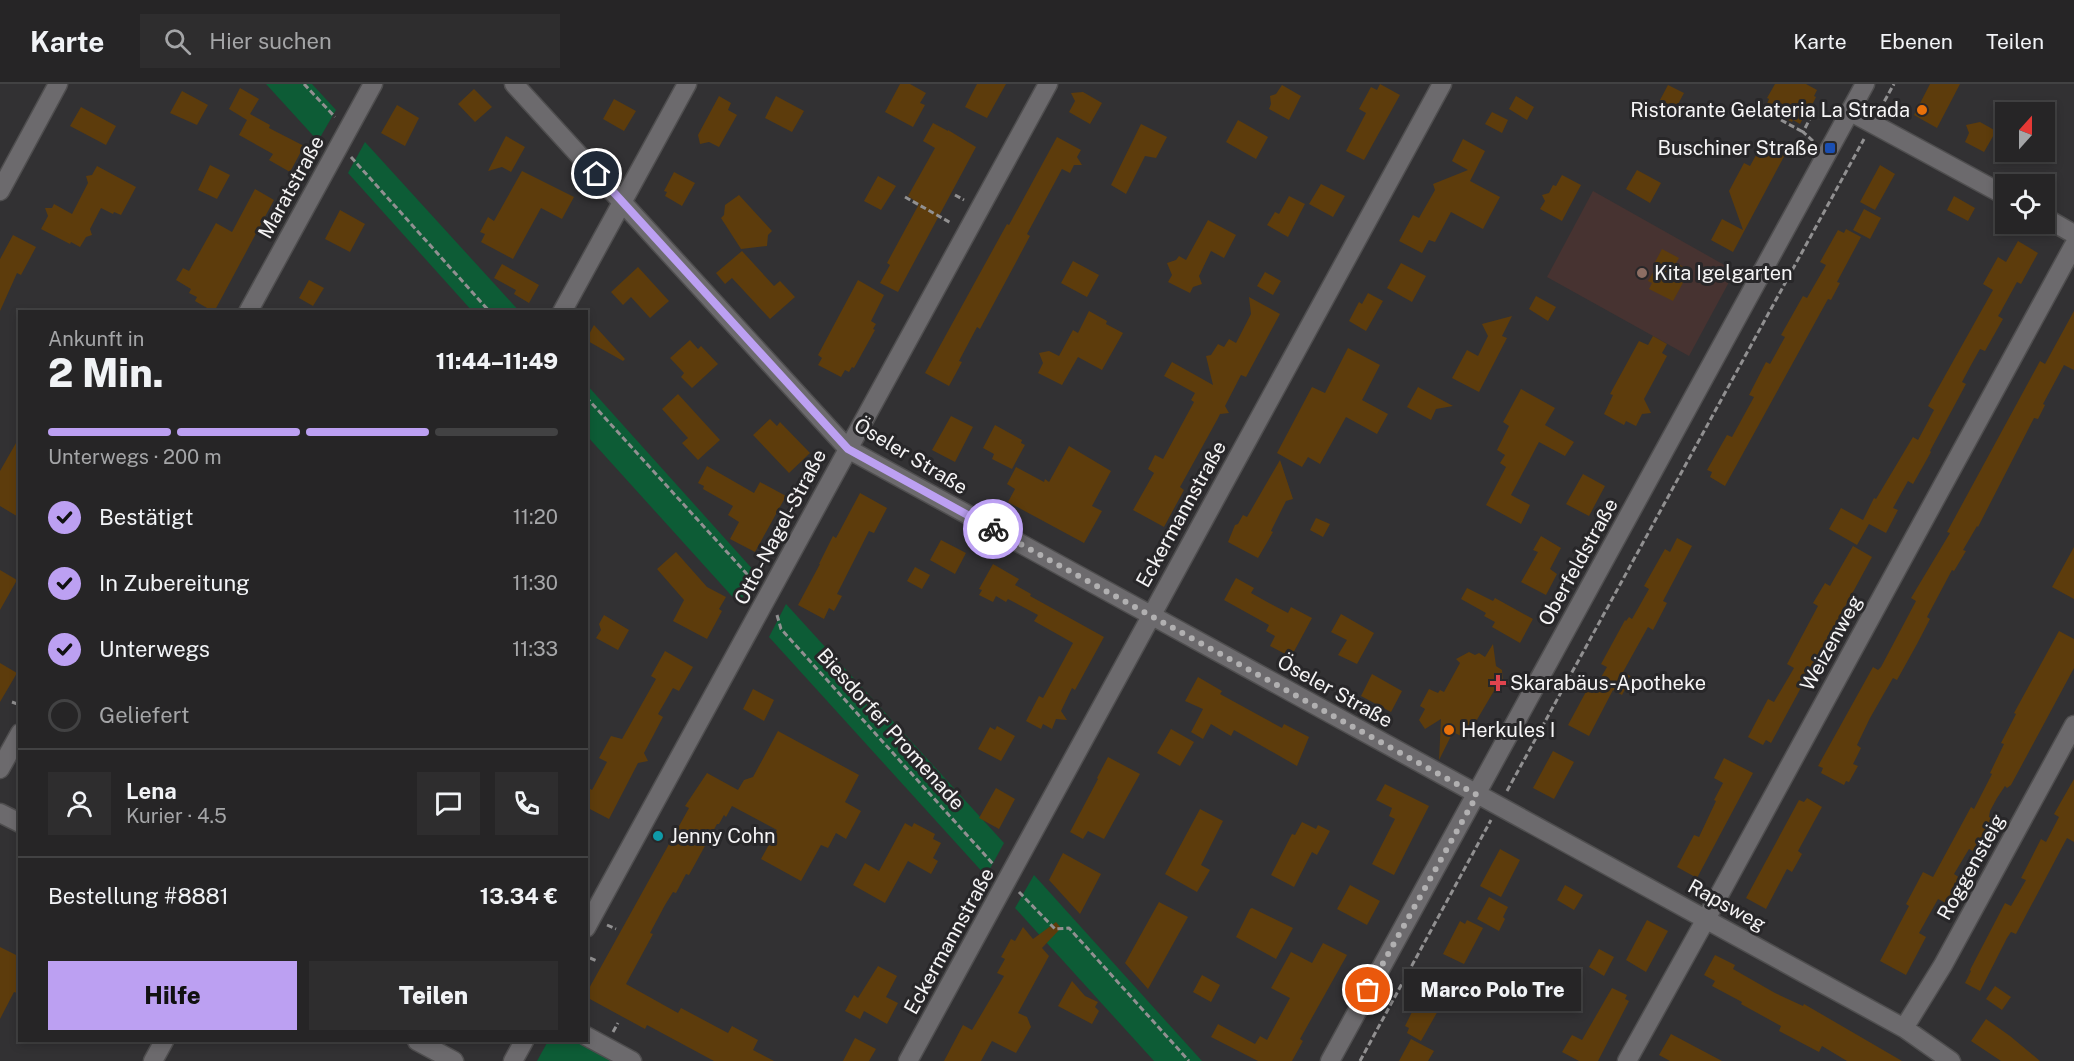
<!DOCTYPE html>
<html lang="de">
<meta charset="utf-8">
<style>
:root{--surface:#262526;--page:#2e2d2e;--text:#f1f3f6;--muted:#a4a5a7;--line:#424243;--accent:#bca0f2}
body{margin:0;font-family:"Public Sans",sans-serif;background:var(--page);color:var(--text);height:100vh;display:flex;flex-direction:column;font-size:22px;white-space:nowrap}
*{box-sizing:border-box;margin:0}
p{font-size:20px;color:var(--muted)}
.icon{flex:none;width:33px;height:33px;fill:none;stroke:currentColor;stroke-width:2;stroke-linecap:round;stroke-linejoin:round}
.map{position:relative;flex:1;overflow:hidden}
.drawer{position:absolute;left:18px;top:226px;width:570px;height:732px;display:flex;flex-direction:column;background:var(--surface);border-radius:0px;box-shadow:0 3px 9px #0003,0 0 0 2px var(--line)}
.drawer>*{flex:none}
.needle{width:39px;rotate:21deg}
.controls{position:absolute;left:1995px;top:18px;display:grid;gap:12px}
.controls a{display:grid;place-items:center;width:60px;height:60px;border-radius:0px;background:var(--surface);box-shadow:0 3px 9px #0003,0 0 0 2px var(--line);font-size:30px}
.pin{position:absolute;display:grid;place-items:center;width:51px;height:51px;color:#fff;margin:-26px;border:3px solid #fff;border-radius:50%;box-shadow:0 2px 6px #0007}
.courier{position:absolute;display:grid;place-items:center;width:60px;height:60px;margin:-30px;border:4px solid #bca0f2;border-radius:50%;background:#fff;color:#222;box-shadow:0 2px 8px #0007}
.bubble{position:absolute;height:42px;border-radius:0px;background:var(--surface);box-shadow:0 3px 9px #0003,0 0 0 2px var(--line);font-size:20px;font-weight:800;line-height:42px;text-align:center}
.overview em{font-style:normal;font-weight:800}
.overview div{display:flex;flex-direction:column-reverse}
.overview{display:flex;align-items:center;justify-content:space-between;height:102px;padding:0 30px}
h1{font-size:39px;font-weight:800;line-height:45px}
.bar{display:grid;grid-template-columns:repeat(4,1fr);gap:9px 6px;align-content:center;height:72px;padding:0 30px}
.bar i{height:8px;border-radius:4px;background:var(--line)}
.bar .on{background:var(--accent)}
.bar p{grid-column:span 4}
.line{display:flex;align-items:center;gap:15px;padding:0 30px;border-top:2px solid var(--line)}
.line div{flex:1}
.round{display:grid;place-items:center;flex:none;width:63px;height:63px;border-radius:0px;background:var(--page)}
ol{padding:0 30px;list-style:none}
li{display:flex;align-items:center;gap:18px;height:66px}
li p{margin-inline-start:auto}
li .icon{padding:6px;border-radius:50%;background:var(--accent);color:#111;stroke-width:4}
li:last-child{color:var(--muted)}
li i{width:33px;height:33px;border:3px solid var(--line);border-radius:50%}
.primary-button{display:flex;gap:12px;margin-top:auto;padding:12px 30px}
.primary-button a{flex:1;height:69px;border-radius:0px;background:var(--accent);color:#111;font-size:24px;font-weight:800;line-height:69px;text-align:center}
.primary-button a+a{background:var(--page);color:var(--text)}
header{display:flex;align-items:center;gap:36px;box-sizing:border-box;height:84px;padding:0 30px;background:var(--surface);border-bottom:2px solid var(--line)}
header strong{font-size:28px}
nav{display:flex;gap:33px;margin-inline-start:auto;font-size:21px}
.search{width:420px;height:54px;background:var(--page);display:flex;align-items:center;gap:15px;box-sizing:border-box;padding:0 21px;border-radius:0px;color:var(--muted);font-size:22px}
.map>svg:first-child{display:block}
</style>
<header>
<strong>Karte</strong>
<div class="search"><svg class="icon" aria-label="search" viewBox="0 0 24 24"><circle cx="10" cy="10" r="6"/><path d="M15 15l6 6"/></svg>Hier suchen</div>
<nav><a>Karte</a><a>Ebenen</a><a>Teilen</a></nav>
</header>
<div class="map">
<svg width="2074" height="977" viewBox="0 0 2074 977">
<rect width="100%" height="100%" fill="#323133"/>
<path fill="#473331" d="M1593,107L1735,187L1689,272L1547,193Z"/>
<path fill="#0d5c36" d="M266,0H312L336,26L318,57Z
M365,58L520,228H473L348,89Z
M587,301L756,489L739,520L587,352Z
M786,520L1004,759L986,792L769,553Z
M1034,791L1202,977H1154L1015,824Z
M548,957H586L622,977H537Z"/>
<path fill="#5d3c0c" d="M900,0H910L926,9L920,19L925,21L913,43L885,28Z
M977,0H1006L987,34L965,23Z
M1380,0L1400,11L1364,76L1346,67L1366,29L1359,25L1371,3L1377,6Z
M1775,0H1806L1817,6L1814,12L1816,13L1805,35L1803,34L1800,40L1793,36L1792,38L1771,27L1773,25L1766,22L1769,15L1767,14Z
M1930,0H1960L1937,44L1914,31Z
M1282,1L1301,12L1289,36L1269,25L1271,20L1270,12L1276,10Z
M1668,1L1684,9L1676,24L1660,16Z
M240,4L259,15L250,30L270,41L269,44L304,62L290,88L269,76L273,70L239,51L247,36L229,25Z
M474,5L492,23L475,38L458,20Z
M182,7L208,21L197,41L170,29Z
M1083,8L1102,19L1090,40L1069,28L1075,17L1071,9Z
M719,12L731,19L728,26L737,31L719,63L709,58L700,60L698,51Z
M776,12L804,27L792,48L765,34Z
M1516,12L1534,23L1527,36L1509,25Z
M614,15L636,27L624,47L603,35Z
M397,21L419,34L405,62L381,49Z
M81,23L116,42L106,61L70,42Z
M1492,28L1508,36L1502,49L1485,40Z
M1238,36L1268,53L1256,75L1226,58Z
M1980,38L1996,47L1984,68L1965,58L1969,49L1966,41Z
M933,39L948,47V46L976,63L898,208L880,199L890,181L887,179L919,120L908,112L935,64L923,57Z
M1141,40L1167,53L1156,74L1145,72L1126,110L1111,101Z
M506,52L525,63L511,88L502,83L488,87Z
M1057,53L1081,66L1077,73L1082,81H1074L1070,89L1062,85L1027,150L1030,152L1007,195L980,245L977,243L959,277L962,278L949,302L925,289L1007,140L1009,141Z
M1463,55L1485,67L1470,97L1500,113L1483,145L1451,128L1435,158L1429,156L1422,169L1399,157L1413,131L1419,134L1435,106L1433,100L1468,86L1452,77Z
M1765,55L1787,67L1733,168L1711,156L1722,135L1743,146L1729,107L1744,79L1750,82Z
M210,81L230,91L217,115L198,106Z
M1880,81L1895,90L1875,126L1860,118Z
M97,82L136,103L121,131L114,128L113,130L101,124L90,145L92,151L86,153L80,163L71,158L70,160L41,145L48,132L45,124H52L54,120L72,130L88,99L86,92L92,91Z
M1637,86L1661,99L1650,119L1626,105Z
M522,87L574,113L562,135L541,124L513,175L481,158L485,150L480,148L488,133L494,137Z
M674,88L695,99L682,122L665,112L667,108L664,107Z
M1562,91L1581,101L1562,137L1540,125L1545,117L1542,111L1549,109L1553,101L1556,102Z
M878,92L896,102L881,126L864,117Z
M1321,100L1345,112L1333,133L1309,120Z
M255,105L274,116L214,228L195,217L197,213L189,209L191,205L176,196L183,184L189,187L216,139L232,148Z
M739,111L772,147L768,151L767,162L741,165L721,134L724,131L725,121Z
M1289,112L1305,120L1288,153L1267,141L1275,128L1279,130Z
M1954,112L1975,124L1968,137L1947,126Z
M1864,125L1881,134L1870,155L1853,146Z
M340,126L365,140L350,168L325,155Z
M1208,136L1236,151L1224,174L1211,167L1199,192L1202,200L1193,203L1190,209L1168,198L1172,191L1167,179L1176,176L1179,172L1186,176Z
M1846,145L1861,153L1837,198L1840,199L1831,216L1828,215L1725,402L1710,393L1712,388L1707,386L1727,351L1732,353L1754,313L1749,311L1766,278L1770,280L1785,253L1781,251L1803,212L1807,214L1826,181L1820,178L1838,146L1844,149Z
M13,151L36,163L21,191L17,189L0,227V175Z
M2018,157L2038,169L2021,200L2017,198L2000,229L1998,232L2003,235L1985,267L1980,265L1971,281L1962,298L1966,300L1930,367L1931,368L1913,400L1908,397L1893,424L1898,426L1886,449L1869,440L1857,461L1829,445L1841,424L1863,436L1874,414L1876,415L1913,353L1918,356L1934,326L1928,322L1993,206L1983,200L1998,173L2006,178Z
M1662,165L1679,174L1676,179L1690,186L1673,217L1649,205L1652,199L1648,197L1657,182L1654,180Z
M742,167L774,202L780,197L795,213L770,235L732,194L725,200L716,189Z
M1073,177L1099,191L1087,213L1061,199Z
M1401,179L1426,192L1412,218L1387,204Z
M502,180L539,201L529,219L514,210L516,206L494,194Z
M638,183L669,217L650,234L631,213L623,221L611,208Z
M1265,188L1281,197L1273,211L1257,202Z
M309,196L324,204L313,222L299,214Z
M858,196L884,211L871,237L876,240L873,245L875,246L854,284L852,283L849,288L845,286L841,293L818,281L822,274L818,271Z
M1368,209L1383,217L1366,247L1349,237L1359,218L1362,220Z
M1536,212L1556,223L1548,237L1529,225Z
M1249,213L1280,230L1246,293L1241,291L1225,322L1229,329L1220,330L1217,336L1180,403L1184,406L1164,443L1133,426L1154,389L1148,385L1155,371L1163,375L1194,318L1191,316L1195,309L1164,292L1172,278L1213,301L1206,272L1211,271L1218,260L1224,263L1229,255L1236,259L1251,230Z
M1089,227L1107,237L1106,240L1123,249L1102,286L1078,273L1062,301L1038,289L1043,279L1039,269L1049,267L1059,272L1073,246L1078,249Z
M2074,227V286L2064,281L2043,320L2045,321L2038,335L2034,334L1978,443L1977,442L1963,466L1966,467L1954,487L1952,486L1927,533L1930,535L1917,560L1897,596L1893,594L1870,634L1857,661L1861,664L1853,680L1858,682L1849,698L1846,697L1844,701L1821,689L1823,684L1818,682L1873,583L1878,586L1881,583L1916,517L1911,514L1950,449L1947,448L2040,277L2045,280Z
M1512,232L1502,252L1507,254L1479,308L1452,294L1467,266L1478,272L1488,252L1482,240Z
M594,241L625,275L623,277L586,256Z
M1653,252L1667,260L1662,269L1667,272L1644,315L1651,329L1642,330L1636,342L1626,337L1624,341L1604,330L1613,311L1610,310L1639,257L1648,261Z
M690,256L698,265L701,262L718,280L692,304L681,293L684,289L670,274Z
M1348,264L1380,281L1362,316L1388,330L1377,350L1346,333L1320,380L1308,373L1302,383L1277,369L1312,303L1325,309Z
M1418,303L1453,322L1436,325L1431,336L1407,323Z
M1521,305L1555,324L1545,341L1574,358L1565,372L1539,358L1511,411L1530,421L1521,440L1486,421L1506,383L1500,379L1505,371L1497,366L1509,342L1503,338Z
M678,310L720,356L698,376L682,359L688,354L662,325Z
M951,332L973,343L955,378L932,366Z
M770,335L777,342L780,338L810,369L789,389L753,351Z
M995,341L1022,356L1021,359L1025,361L1012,385L992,375L994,370L983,364Z
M20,352V434L0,422V387Z
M1069,362L1111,387L1092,422L1102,427L1084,459L1008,418L1015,405L1007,400L1016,383L1044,398L1045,395L1049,398Z
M1280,376L1293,415L1286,417L1271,447L1273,448L1258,474L1228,458L1235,441L1238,440L1243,431L1247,433Z
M707,382L754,409L760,398L786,412L755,468L730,455L739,438L728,431L733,422L703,405L704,402L698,399Z
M1583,390L1605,402L1589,432L1566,420Z
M860,409L887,424L874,449L869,447L837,510L842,512L834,527L829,524L824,535L798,521L820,480H819L833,452L836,454Z
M1316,434L1330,440L1323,453L1310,446Z
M1541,452L1561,464L1550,485L1557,490L1546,511L1521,498L1538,468L1533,466Z
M1677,454L1692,462L1663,517L1667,519L1653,546L1648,543L1623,588L1632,593L1622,611L1613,606L1589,652L1568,641L1588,604L1593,607L1607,583L1601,580L1625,536L1626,537L1629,533L1632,535L1649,505L1644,502L1665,465L1670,468Z
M941,456L966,469L955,490L930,476Z
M1853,462L1872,473L1771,659L1766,656L1763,661L1748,653L1768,615L1774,618L1794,584L1787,580L1818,522L1813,519L1825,499L1830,502Z
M2074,463V515L2052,503Z
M676,468L707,503L726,513L719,525L722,527L707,555L673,537L684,516L657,485Z
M993,480L1019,495L1015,501L1031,510L1030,512L1104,553L1075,606L1072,604L1061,627L1067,636L1056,635L1052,645L1043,640L1041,645L1026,637L1039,612L1043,614L1073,559L1034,537L1038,531L1008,515L1006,518L996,512L993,518L979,511L982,506L979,505Z
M915,483L930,491L922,505L907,497Z
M0,486L17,496L0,526Z
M1236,494L1254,504L1251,509L1269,519L1288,529L1291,523L1312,534L1291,573L1270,562L1275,552L1266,547L1269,541L1224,516Z
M1467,504L1493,517L1495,514L1533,535L1520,559L1492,543L1495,538L1484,532L1486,529L1461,515Z
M1341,530L1374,549L1357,580L1338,571L1347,556L1331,548Z
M604,531L629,546L618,566L596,554L601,546L599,540Z
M2059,547L2074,555V584L2011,701L2007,704L2005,702L1997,714L1990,727L1989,733L1993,735L1975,768L1969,765L1954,790L1960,794L1946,819L1938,815L1919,849L1926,853L1906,891L1880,877L1909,822L1906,820L1923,788L1933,793L1971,723L1974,725L1992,690L1990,689L2004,660L2001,659L2016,630L2014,629Z
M1493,560L1496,582L1502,586L1503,600H1498L1475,639L1471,637L1463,653L1453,648L1439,676L1441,635L1425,645L1419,636L1425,625L1420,622L1429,605L1438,609L1440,606L1444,608L1460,579L1456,575L1469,568L1475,571L1479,569L1485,573Z
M665,567L693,583L679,607L673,604L658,630L663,633L644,669L648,677L638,679L609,735L586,723V702L592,706L607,678L599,674L611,652L622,655L656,595L651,592Z
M0,579L17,589L0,618Z
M1372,590L1402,607L1391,628L1361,612Z
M1198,593L1222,607L1220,610L1282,644L1284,640L1309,653L1297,682L1234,646L1231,652L1211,640L1203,655L1191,648L1203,625L1185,617Z
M753,605L774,616L764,637L743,625Z
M997,642L1015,652L1001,677L978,665L990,643L995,646Z
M1171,645L1194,658L1180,682L1157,669Z
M778,647L859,691L845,718L861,727L846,755L836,749L828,764L821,761L801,797L761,775L777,746L732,722L726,733L724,731L719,740H717L689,791L686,790L676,809L673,808L665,821L650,849L653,850L626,900L678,929L681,924L728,949L732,942L758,956L753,966L774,977H714L647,941L645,945L588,914L587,908L689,724L685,722L707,689L738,706L744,696L753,693Z
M1553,667L1574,678L1554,715L1533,704Z
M1108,673L1140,690L1104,755L1088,747L1083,755L1070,748L1098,695L1097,694Z
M1724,674L1753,689L1697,794L1677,783L1694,751L1699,753L1716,717L1714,716L1723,699L1714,694Z
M2074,695V758L2067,754L2016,850L2011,848L2007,854L1980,907L1965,899L1971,887L1970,886L2005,819L2011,822L2026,796L2021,794L2041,755L2046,758L2059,733L2054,730Z
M1385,700L1429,722L1394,791L1372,780L1395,735L1389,732L1392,724L1376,716Z
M996,704L1015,715L999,745L979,734Z
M1807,714L1822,723L1798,767L1802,770L1792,788L1787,785L1766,825L1746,814L1799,716L1804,718Z
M1200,725L1223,737L1201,781L1210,786L1197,808L1165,790Z
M1302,738L1316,745L1318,741L1330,747L1317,771L1312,768L1294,803L1271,791L1292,750L1295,751Z
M905,739L912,743L914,739L935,750L933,755L941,759L933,774L938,777L931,790L908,777L885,819L853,801L865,779L879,787Z
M1500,765L1520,776L1501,813L1480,802Z
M1063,769L1101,790L1080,830L1049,796Z
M1350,801L1380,817L1367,841L1337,825Z
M1565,801L1583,811L1574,826L1557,816Z
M1489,813L1508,823L1503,833L1505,835L1499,847L1477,835Z
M1159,818L1188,833L1148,905L1125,879Z
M1252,824L1293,844L1276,875L1236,853L1250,825Z
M1467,836L1483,844L1464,880L1443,870L1460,837L1465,840Z
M1647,836L1668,847L1646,888L1626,876Z
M1056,838L1061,844L1042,864L1049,872L1018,929L1027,933L1031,943L1016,969L992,957L981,977H944L963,941L972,946L1004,892L997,889L1005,875L1001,873L1011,855L1015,857L1023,843L1033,855Z
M1323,859L1347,871L1300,955L1303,957L1292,977H1258L1211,953L1218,940L1255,960L1260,952L1267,956L1290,914L1271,904L1291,868L1312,879Z
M0,863L20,873V910L14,908L0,935Z
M1599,865L1614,873L1604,892L1589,883Z
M1715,871L1735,881L1733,885L1775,909L1803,922L1804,920L1902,977H1847L1822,962L1819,968L1779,947L1781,942L1741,920L1742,918L1712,902L1715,897L1704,891Z
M878,882L897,892L886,913L898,919L887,940L864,927L860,935L845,927L854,911L858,914Z
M1449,886L1469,897L1459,915L1439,903Z
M1202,891L1220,901L1211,918L1193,908Z
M1072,897L1085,912L1098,918L1095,923L1099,927L1092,940L1058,922Z
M1995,902L2011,913L2002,926L1986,915Z
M1612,904L1627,911L1625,915L1629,917L1598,977H1579L1562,968L1572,951L1582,956Z
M1428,908L1444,916L1421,957L1407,949L1409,944L1405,942L1421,910L1425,912Z
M1986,935L2010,952L2040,977H2001L1971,957Z
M1671,950L1722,977H1670L1659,971Z
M855,954L876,965L869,977H843Z
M1411,955L1434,967L1428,977H1399Z"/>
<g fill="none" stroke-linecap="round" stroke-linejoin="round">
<g stroke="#4f4e4f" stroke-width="21">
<path id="minor" d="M514,0L848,365L1904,944L1951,977
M1851,28L2006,112
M0,107L58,0
M2044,133L2074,150
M248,228L373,0
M562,228L687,0
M0,685L20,649
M0,729L20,739
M586,844L1048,0
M1904,944L1943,881L2074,641
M586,952L632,977
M417,957L454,977
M153,977L164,957
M513,977L524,957
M908,977L1442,0
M1330,977L1865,0
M1627,977L1706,835L2074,161"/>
</g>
<path stroke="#919091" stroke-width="3" stroke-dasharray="6 3" stroke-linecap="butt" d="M304,0L335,33
M1880,25L1894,0
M1781,36L1803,48
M1813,57L1803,48L1814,27
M351,73L490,228
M955,111L964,116
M905,113L951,139
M586,313L746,489L754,503
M777,531L781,545L994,781
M12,618L20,621
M1507,707L1864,55
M1019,808L1055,845L1069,844L1189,977
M607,841L616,845
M590,874L597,877
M613,948L618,939
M1360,977L1491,736"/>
<use href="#minor" stroke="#6c6a6d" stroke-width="18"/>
</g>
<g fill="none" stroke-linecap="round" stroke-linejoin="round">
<path stroke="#b1b0b1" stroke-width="6" stroke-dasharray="0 10.8" d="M993,445L1477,711L1368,906"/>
<path stroke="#bca0f2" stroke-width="8" d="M597,90L848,365L993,445"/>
</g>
<g fill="#e8710a" stroke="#282729" stroke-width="2">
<circle cx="1922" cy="26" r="6"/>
<circle cx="1449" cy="646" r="6"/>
</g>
<rect fill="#1a4fb4" stroke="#282729" stroke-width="2" x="1824" y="58" width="12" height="12" rx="3"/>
<circle fill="#8d6e63" stroke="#282729" stroke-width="2" cx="1642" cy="189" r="6"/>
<path fill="#e0444e" stroke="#282729" stroke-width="2" d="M1495 590h6v6h6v6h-6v6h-6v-6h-6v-6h6z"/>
<circle fill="#0f9aa8" stroke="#282729" stroke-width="2" cx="658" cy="752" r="6"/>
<g text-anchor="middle" stroke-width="6" stroke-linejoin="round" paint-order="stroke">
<g font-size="20" fill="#f5f4f5" stroke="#282729" text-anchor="start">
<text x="1910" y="33" text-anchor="end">Ristorante Gelateria La Strada</text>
<text x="1818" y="71" text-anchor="end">Buschiner Straße</text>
<text x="1654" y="196">Kita Igelgarten</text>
<text x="1510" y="606">Skarabäus-Apotheke</text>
<text x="1461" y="653">Herkules I</text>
<text x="670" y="759">Jenny Cohn</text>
</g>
<g font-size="20" fill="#f5f4f5" stroke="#282729">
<text transform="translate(291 103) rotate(-61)" y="7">Maratstraße</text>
<text transform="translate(911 372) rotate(31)" y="7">Öseler Straße</text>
<text transform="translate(1181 430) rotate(-61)" y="7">Eckermannstraße</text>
<text transform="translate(780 443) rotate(-62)" y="7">Otto-Nagel-Straße</text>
<text transform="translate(1578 478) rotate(-61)" y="7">Oberfeldstraße</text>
<text transform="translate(1831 559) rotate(-61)" y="7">Weizenweg</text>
<text transform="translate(1335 607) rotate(29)" y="7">Öseler Straße</text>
<text transform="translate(891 645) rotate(48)" y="7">Biesdorfer Promenade</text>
<text transform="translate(1971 783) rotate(-61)" y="7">Roggensteig</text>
<text transform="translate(1727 821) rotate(29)" y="7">Rapsweg</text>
<text transform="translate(949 857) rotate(-61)" y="7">Eckermannstraße</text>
</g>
</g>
</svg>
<div class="controls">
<a><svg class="needle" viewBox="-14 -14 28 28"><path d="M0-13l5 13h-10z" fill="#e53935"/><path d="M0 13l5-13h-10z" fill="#a4a5a7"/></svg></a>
<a><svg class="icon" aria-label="locate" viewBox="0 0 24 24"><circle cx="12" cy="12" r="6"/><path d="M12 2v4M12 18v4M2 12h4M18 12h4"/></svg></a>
</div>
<div class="pin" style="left:1368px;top:906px;background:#ea580c"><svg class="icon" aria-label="bag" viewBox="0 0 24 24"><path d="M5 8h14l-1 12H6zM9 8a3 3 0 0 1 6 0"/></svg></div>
<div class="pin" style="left:597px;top:90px;background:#1f2937"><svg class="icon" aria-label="home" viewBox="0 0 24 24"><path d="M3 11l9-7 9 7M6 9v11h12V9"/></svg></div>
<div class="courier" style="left:993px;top:445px"><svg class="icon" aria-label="bike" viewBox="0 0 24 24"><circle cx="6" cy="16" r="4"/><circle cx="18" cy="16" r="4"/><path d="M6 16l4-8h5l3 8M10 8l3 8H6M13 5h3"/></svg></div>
<div class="bubble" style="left:1404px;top:885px;width:177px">Marco Polo Tre</div>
<section class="drawer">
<div class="overview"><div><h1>2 Min.</h1><p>Ankunft in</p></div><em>11:44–11:49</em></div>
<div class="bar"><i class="on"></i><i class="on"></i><i class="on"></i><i></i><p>Unterwegs · 200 m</p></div>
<ol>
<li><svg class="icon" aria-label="check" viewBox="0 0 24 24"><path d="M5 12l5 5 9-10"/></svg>Bestätigt<p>11:20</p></li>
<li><svg class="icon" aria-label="check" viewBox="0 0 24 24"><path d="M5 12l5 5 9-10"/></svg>In Zubereitung<p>11:30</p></li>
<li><svg class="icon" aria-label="check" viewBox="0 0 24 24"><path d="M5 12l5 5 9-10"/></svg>Unterwegs<p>11:33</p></li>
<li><i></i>Geliefert</li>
</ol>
<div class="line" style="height:108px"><a class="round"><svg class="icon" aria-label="person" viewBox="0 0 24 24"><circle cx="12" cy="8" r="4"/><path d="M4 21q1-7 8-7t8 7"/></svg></a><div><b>Lena</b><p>Kurier · 4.5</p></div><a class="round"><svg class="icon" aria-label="chat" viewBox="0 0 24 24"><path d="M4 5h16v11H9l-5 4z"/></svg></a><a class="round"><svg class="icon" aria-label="phone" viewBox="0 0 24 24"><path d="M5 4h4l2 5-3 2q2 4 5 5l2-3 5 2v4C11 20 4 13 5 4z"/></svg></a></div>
<div class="line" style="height:78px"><div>Bestellung #8881</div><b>13.34 €</b></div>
<div class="primary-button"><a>Hilfe</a><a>Teilen</a></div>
</section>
</div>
